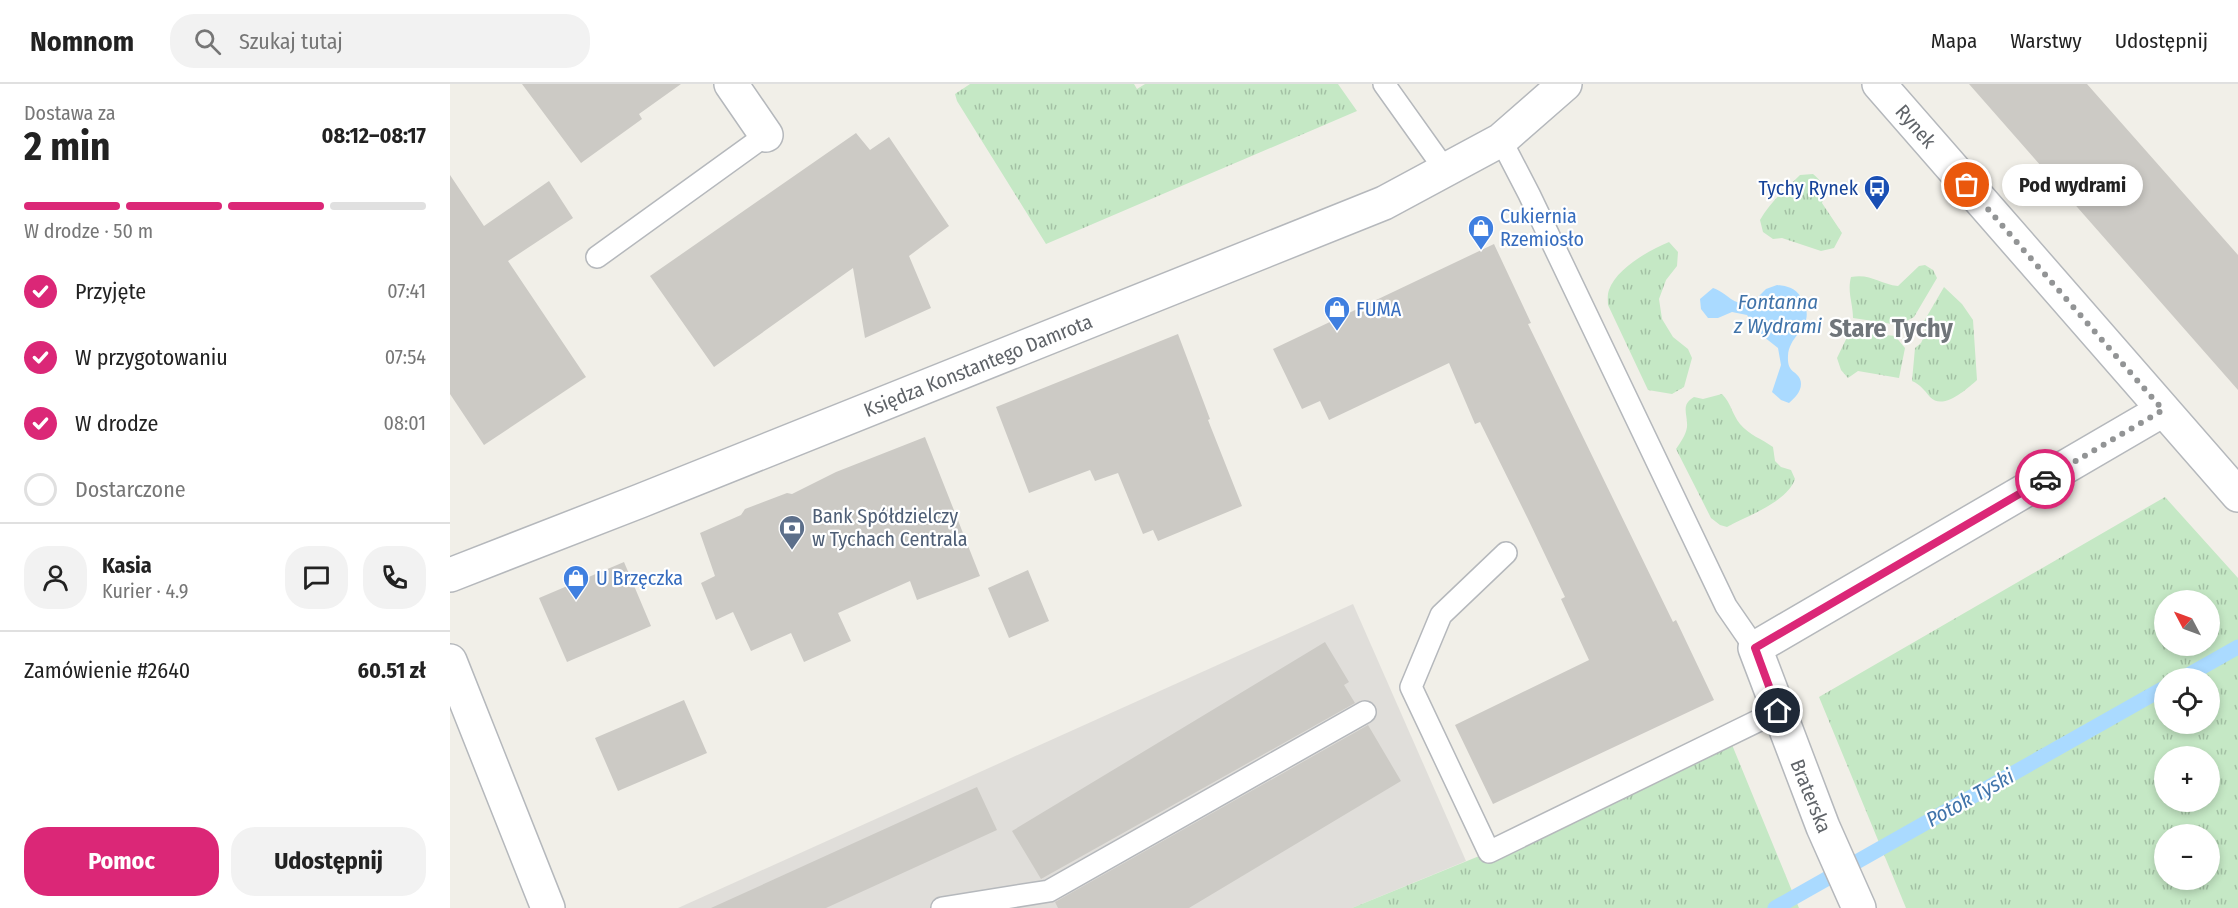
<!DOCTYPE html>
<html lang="pl">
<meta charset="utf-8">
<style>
:root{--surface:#fff;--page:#f2f2f2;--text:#222;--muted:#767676;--line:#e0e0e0;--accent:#db2777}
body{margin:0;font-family:"Fira Sans Condensed",sans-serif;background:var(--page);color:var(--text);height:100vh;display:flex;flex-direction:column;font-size:22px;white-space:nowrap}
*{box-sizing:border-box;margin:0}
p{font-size:20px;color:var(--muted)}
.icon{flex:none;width:33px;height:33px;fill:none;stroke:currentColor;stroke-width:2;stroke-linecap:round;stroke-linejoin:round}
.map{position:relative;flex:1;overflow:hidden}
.drawer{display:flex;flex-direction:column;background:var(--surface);width:450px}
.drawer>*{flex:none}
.needle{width:39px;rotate:311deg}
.buttons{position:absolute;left:1704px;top:506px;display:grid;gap:12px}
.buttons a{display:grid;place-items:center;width:66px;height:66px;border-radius:50%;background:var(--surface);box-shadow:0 3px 9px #0003;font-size:30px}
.pin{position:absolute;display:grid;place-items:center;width:51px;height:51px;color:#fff;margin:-26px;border:3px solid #fff;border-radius:50%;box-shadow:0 2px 6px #0007}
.courier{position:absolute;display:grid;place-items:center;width:60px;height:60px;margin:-30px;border:4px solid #db2777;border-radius:50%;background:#fff;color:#222;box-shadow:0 2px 8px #0007}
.bubble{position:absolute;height:42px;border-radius:21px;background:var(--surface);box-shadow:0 3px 9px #0003;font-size:20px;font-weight:700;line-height:42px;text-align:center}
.summary em{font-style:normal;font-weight:700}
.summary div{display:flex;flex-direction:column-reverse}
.summary{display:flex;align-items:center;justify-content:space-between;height:102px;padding:0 24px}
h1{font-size:39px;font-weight:700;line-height:45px}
.bar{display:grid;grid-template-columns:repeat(4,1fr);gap:9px 6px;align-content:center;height:72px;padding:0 24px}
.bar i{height:8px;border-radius:4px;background:var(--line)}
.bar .active{background:var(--accent)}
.bar p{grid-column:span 4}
.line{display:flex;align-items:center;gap:15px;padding:0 24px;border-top:2px solid var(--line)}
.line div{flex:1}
.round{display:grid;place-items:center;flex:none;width:63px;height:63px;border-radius:24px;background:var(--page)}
ol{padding:0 24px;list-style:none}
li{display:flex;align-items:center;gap:18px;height:66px}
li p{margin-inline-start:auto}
li .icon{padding:6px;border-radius:50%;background:var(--accent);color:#fff;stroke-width:4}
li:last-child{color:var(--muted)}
li i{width:33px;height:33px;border:3px solid var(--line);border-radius:50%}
.primary-button{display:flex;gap:12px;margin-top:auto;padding:12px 24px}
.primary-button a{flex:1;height:69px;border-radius:24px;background:var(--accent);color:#fff;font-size:24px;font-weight:700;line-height:69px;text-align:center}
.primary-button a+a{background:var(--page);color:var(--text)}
header{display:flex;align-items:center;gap:36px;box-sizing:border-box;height:84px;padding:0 30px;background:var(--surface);border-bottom:2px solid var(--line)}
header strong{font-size:28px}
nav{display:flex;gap:33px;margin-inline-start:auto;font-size:21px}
.search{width:420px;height:54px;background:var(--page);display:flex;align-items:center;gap:15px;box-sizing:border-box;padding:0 21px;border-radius:24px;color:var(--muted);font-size:22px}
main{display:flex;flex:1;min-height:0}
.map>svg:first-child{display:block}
</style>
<header>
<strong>Nomnom</strong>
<div class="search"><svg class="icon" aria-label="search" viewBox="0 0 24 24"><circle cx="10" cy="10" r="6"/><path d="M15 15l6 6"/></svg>Szukaj tutaj</div>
<nav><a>Mapa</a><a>Warstwy</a><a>Udostępnij</a></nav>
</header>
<main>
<section class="drawer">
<div class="summary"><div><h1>2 min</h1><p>Dostawa za</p></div><em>08:12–08:17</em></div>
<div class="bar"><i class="active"></i><i class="active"></i><i class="active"></i><i></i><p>W drodze · 50 m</p></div>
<ol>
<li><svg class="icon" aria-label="check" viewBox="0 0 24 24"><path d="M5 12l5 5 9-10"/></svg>Przyjęte<p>07:41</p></li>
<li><svg class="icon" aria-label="check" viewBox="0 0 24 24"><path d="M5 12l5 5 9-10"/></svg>W przygotowaniu<p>07:54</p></li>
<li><svg class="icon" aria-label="check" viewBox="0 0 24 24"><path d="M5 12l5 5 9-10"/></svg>W drodze<p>08:01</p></li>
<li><i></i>Dostarczone</li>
</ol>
<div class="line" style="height:108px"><a class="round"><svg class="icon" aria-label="person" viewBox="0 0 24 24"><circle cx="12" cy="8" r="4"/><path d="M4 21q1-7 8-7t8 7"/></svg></a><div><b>Kasia</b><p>Kurier · 4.9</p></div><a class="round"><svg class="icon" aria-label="chat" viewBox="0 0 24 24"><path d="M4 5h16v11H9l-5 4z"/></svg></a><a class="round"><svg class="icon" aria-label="phone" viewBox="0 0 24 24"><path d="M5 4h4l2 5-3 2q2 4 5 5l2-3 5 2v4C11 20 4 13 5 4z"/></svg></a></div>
<div class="line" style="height:78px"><div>Zamówienie #2640</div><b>60.51 zł</b></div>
<div class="primary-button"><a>Pomoc</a><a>Udostępnij</a></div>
</section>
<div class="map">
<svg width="1788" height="824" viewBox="0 0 1788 824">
<defs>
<pattern id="grass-tufts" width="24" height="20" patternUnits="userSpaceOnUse" patternTransform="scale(1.5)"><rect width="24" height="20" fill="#c5e8c5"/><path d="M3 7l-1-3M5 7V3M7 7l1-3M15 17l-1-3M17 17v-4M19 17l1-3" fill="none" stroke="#a3c0a4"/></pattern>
</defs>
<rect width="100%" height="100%" fill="#f1efe8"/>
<path fill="#e0deda" d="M903,520L1016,777L902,824H228Z"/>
<path fill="url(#grass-tufts)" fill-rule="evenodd" d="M520,0H684L687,5L695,0H888L907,27L596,160L507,17L505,10Z
M1363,90C1374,99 1376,106 1372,119L1392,149L1384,164L1371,167L1332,154L1323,155L1313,148L1310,136C1320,118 1335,106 1350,91Z
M1219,158L1228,168L1227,182L1216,196L1209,215L1212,235L1223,253L1238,265L1242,274L1234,303L1222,310L1198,306L1158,221C1158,217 1157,211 1159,206C1166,185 1199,166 1219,158Z
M1475,181L1483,186L1487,194L1464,233L1449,241L1403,234C1403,219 1397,208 1401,193C1420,189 1430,200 1448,202L1469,182Z
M1494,203L1512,220L1523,236L1527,296C1517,305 1493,327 1480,313C1474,306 1471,301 1462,297L1465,264L1471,259L1476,248L1473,239Z
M1400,247L1445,252L1455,264L1449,294L1408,287L1398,294L1391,286L1387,274Z
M1272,310C1281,319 1282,330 1290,340C1299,351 1312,355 1323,363L1325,377L1331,383L1341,386L1345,395C1337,418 1299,431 1277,443L1270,441L1261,434L1226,365C1230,359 1236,351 1237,343C1238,330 1230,321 1244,313L1253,315Z
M1715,413L1788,494V824H1456L1369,613ZM1714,516H1760V561H1714ZM1714,594H1760V639H1714ZM1714,672H1760V717H1714ZM1714,750H1760V795H1714Z
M1278,651L1349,824H902L1039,768Z"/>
<path fill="#aadaff" d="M1327,201C1337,202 1345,204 1351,213C1369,243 1339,248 1338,272C1337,289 1346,286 1350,295C1354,305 1345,314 1339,319L1331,316L1322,308L1331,281L1328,264L1309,249L1297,231L1282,228L1268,234H1258L1251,225L1250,215L1263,204C1280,210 1281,222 1302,219L1316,205Z"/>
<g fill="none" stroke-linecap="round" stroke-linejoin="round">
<path stroke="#aadaff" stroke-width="15" d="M1733,594L1788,563
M1325,824L1714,604"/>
</g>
<path fill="#cccac5" d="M72,0H231L189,30L192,35L131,79Z
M1519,0H1637L1788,171V306Z
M406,49L420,66L439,53L499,142L459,172L481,224L415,254L403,184L264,283L200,192Z
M0,91L34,142L99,97L123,134L58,177L136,293L34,361L0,310Z
M1044,160L1081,239L1078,240L1223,538L1226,536L1264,616L1043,720L1005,641L1139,576L1111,515L1115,513L1078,435L1030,338L1025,340L999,279L879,336L870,317L852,325L823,265Z
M728,250L760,335L758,336L792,422L708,457L703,446L693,450L668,389L645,397L640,386L579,409L546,323Z
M475,353L530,492L467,516L460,497L388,529L401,557L354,578L341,549L301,567L283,528L266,536L251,499L265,492L250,449L291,431L295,425L337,409L342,410L386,388Z
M174,478L201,542L117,578L89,514Z
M578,486L599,537L559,554L538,504Z
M875,558L899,598L894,601L905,619L591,795L562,747Z
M234,616L257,669L168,707L145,654Z
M918,641L951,697L739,824H608L605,818Z
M527,703L547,746L376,824H261Z"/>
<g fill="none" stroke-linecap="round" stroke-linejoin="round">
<g stroke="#b5b8bc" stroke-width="24">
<path id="service" d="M934,0L996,87
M1051,56L1079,110L1276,522L1305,564
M147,173L316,51
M1056,469L991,531L961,603L1039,768L1328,627
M492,824L599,807L915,628"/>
</g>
<g stroke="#b5b8bc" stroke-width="36">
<g id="minor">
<path d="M281,0L316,51"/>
<path id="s1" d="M1429,0L1788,411"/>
<path id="s2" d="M0,491L190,417L934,119L1051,56L1115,0"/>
<path d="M0,577L98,824"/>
<path d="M1409,824L1373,743L1305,564L1713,326"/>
</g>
</g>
<use href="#service" stroke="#fff" stroke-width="21"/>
<use href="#minor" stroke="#fff" stroke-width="33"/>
</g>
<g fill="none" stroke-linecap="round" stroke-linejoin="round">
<path stroke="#929495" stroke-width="6" stroke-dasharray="0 10.8" d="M1517,101L1713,326L1595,395"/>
<path stroke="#db2777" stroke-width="8" d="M1328,627L1305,564L1595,395"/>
</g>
<defs>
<g id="bus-pin" transform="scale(1.35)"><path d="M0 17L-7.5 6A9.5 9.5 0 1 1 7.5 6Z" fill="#1a4fb4" stroke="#fff"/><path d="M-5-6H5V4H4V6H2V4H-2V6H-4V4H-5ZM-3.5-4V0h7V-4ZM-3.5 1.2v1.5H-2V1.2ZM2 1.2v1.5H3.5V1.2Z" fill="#fff"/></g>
<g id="shop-pin" transform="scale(1.35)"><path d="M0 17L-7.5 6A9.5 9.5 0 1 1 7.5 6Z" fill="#3f7fe0" stroke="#fff"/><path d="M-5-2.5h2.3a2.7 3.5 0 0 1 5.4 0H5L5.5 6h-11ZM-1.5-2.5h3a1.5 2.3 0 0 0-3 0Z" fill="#fff"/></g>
<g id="bank-pin" transform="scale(1.35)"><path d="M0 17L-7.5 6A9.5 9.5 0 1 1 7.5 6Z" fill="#5c6f8a" stroke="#fff"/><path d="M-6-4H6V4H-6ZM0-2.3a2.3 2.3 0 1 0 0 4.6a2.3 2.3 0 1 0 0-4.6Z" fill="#fff"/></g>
</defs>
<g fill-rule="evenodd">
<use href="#bus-pin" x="1427" y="104"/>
<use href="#shop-pin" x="1031" y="144"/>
<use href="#shop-pin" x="887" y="225"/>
<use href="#bank-pin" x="342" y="444"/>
<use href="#shop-pin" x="126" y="494"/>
</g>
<g text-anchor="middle" stroke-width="4.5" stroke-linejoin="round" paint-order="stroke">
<g font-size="20" fill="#5f6368" stroke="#fff">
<text dy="7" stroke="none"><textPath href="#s1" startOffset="56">Rynek</textPath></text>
<text dy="7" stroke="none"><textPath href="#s2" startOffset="568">Księdza Konstantego Damrota</textPath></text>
<text transform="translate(1361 712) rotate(68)" y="7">Braterska</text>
</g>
<g font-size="20" fill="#164399" stroke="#fff" text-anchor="end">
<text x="1408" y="111">Tychy Rynek</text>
</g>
<g font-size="20" fill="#366cbe" stroke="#fff" text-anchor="start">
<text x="1050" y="139">Cukiernia<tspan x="1050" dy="23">Rzemiosło</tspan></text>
<text x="906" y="232">FUMA</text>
<text x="146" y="501">U Brzęczka</text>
</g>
<g font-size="20" fill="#4e5e75" stroke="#fff" text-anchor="start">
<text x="362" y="439">Bank Spółdzielczy<tspan x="362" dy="23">w Tychach Centrala</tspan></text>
</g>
<g font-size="21" font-style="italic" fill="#4174aa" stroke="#fff">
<text x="1328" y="225">Fontanna<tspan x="1328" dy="24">z Wydrami</tspan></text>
<text transform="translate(1520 714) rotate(-29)" y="7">Potok Tyski</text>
</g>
<g font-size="26" font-weight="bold" fill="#70757a" stroke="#fff">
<text x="1441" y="253">Stare Tychy</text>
</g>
</g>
</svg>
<div class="buttons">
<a><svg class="needle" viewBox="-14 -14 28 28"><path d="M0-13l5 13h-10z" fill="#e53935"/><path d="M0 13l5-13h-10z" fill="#767676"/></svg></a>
<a><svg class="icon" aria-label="locate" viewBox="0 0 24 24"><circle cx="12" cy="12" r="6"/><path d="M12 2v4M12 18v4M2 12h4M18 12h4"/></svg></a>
<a>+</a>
<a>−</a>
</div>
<div class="pin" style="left:1517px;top:101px;background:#ea580c"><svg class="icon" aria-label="bag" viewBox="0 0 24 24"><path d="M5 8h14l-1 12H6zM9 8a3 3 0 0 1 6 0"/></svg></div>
<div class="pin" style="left:1328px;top:627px;background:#1f2937"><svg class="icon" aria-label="home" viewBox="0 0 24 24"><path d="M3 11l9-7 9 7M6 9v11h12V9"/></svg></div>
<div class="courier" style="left:1595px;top:395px"><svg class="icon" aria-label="car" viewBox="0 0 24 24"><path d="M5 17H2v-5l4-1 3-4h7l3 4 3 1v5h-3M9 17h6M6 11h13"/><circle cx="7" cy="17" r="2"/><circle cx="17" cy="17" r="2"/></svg></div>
<div class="bubble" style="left:1552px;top:80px;width:141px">Pod wydrami</div>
</div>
</main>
